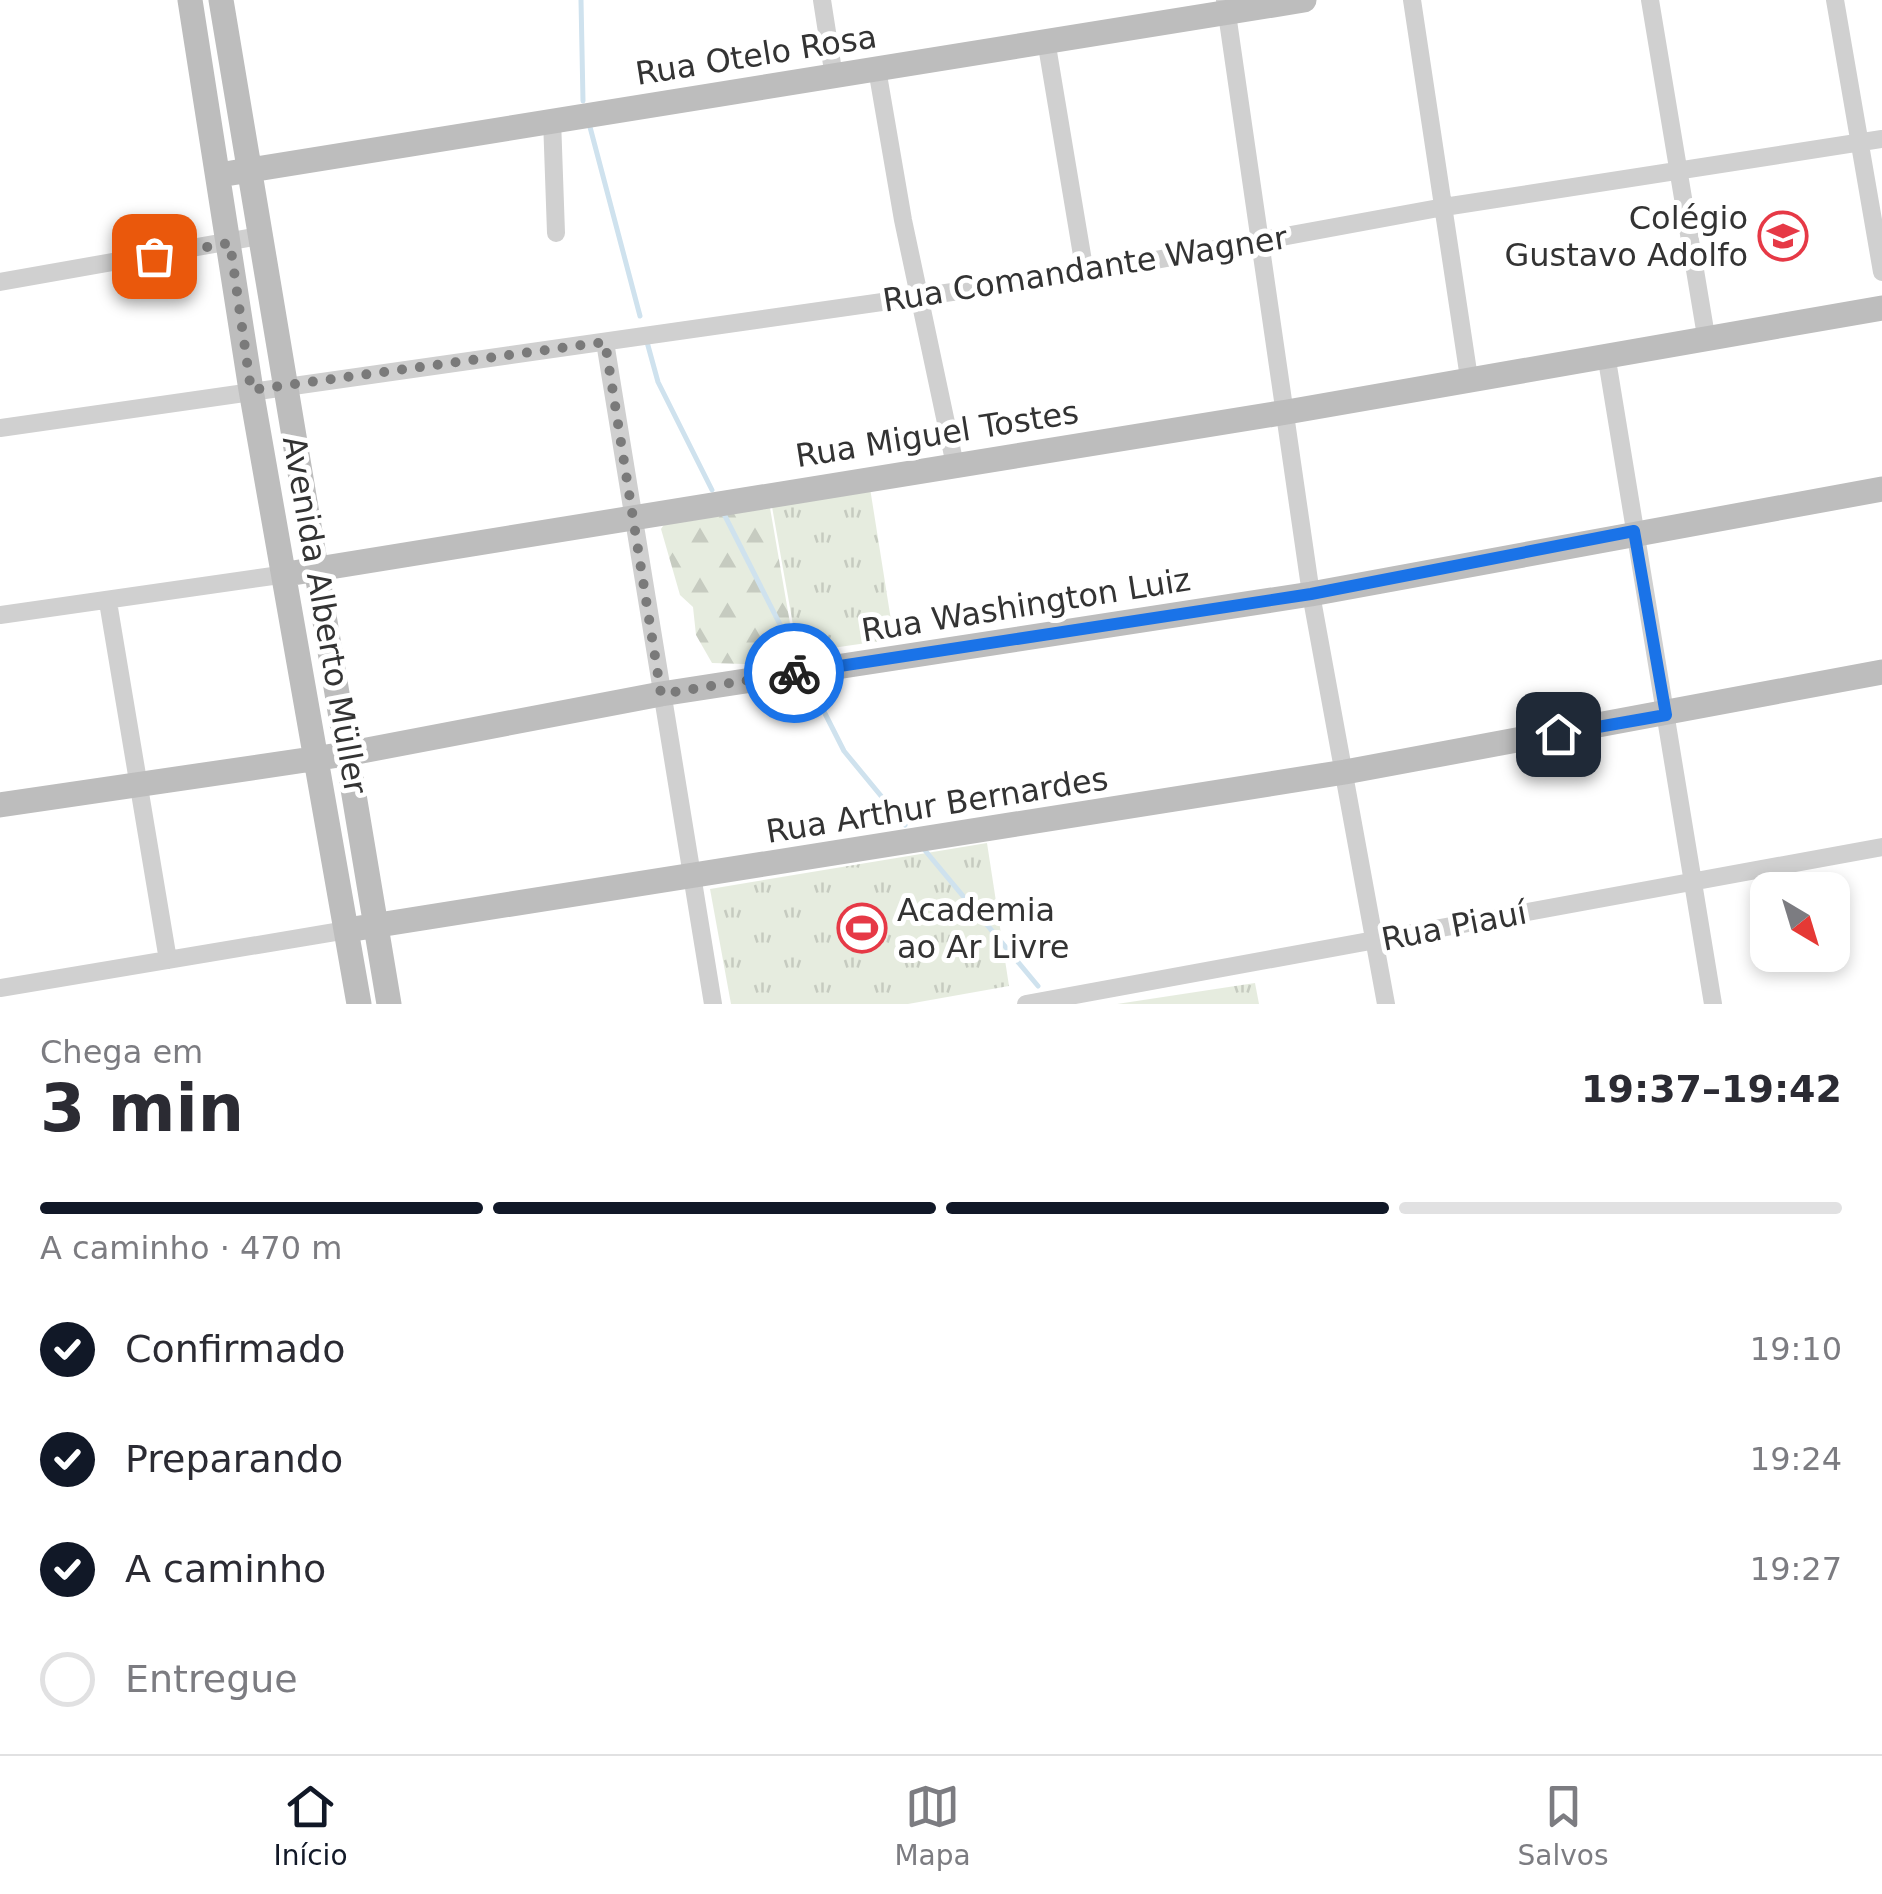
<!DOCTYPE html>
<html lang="pt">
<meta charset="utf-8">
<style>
:root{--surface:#fff;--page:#f7f7f7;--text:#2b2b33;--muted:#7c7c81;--line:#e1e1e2;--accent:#111827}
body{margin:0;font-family:"DejaVu Sans",sans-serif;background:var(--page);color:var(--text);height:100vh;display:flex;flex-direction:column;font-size:38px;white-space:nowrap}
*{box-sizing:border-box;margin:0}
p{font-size:32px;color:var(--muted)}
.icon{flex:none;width:55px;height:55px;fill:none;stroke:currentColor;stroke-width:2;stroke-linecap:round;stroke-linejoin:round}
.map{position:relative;height:1004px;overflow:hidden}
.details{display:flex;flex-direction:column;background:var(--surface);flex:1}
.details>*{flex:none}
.needle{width:65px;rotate:142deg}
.fabs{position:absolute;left:1750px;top:872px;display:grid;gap:20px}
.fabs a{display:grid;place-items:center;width:100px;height:100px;border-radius:20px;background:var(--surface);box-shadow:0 5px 15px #0003;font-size:50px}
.pin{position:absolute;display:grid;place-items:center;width:85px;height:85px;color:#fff;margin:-42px;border-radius:20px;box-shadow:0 5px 15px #0006}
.courier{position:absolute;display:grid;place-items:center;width:100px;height:100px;margin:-50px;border:8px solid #1a73e8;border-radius:50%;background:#fff;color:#222;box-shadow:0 2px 12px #0007}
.headline em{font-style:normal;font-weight:800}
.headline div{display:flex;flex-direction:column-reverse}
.headline{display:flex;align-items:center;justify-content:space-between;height:170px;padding:0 40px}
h1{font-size:65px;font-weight:800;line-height:75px}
.bar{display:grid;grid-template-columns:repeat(4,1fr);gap:15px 10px;align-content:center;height:120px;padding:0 40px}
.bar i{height:12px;border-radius:8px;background:var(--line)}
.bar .on{background:var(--accent)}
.bar p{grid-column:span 4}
ol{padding:0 40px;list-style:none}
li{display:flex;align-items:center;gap:30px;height:110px}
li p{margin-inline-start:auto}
li .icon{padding:10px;border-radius:50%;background:var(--accent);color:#fff;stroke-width:4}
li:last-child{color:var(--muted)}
li i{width:55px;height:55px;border:5px solid var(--line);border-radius:50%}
.tab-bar{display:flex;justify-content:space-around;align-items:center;height:140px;border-top:2px solid var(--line);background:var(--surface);font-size:28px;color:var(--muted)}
.tab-bar a{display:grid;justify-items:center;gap:5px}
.tab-bar .on{color:var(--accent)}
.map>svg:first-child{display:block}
</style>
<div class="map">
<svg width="1882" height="1004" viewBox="0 0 1882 1004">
<defs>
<pattern id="forest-firs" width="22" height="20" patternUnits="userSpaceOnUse" patternTransform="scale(2.5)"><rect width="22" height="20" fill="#e6ecdf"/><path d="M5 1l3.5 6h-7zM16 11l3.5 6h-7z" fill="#c6cbc0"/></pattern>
<pattern id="park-tufts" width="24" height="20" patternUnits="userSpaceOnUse" patternTransform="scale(2.5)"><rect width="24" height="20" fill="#e6ecdf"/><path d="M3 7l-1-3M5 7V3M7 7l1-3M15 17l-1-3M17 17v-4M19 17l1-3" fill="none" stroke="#c6cbc0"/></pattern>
</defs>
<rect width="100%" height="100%" fill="#fff"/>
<path fill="url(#forest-firs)" d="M769,502L795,652L745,664L712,663L696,635L693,607L680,595L661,529L669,517Z"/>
<path fill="url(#park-tufts)" d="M870,488L894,639L798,653L771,501Z
M987,843L1009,986L908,1004H731L710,889Z
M1255,983L1259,1004H1117Z"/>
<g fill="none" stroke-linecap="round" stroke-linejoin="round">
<path stroke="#cfe2ee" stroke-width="5" d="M581,0L583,101
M590,127L640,316
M647,342L658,382L712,490
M724,514L795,654
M808,680L844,751L905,825
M923,848L1038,986"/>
<path stroke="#d0d0d0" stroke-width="18" d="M822,0L834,77
M1225,0L1311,594L1386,1004
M1412,0L1469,378
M1650,0L1706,336
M1835,0L1882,272
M1046,40L1085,273
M877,69L903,220L955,465
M552,119L556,233
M0,282L259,236
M605,342L713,1004
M1606,354L1713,1004
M0,428L1085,273L1444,207L1882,139
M108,602L168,960
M0,615L287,574
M0,988L347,930
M1026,1004L1882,847"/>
<path stroke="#bdbdbd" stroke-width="25" d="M190,0L251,390L359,1004
M221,0L389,1004
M219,175L1304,0
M287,574L1287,412L1882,308
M0,805L346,754L661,694L1311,594L1882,489
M347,930L1345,772L1882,672"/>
</g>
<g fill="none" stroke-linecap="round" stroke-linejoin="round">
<path stroke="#7a7a7a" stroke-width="10" stroke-dasharray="0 18" d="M154,256L230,243L251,390L605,342L661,694L794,673"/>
<path stroke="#1a73e8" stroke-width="12" d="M794,673L1311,594L1634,531L1666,715L1558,734"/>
</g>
<defs>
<g id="school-ring" transform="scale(2.5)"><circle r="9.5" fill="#fff" stroke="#e63946" stroke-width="1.5"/><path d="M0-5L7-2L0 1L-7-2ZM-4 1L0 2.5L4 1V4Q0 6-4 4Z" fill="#e63946"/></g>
<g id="stadium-ring" transform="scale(2.5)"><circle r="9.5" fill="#fff" stroke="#e63946" stroke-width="1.5"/><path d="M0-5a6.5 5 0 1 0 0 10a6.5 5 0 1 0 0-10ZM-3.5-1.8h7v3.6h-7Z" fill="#e63946"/></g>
</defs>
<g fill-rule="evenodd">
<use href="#school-ring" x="1783" y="236"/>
<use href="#stadium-ring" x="862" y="928"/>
</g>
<g text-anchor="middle" stroke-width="10" stroke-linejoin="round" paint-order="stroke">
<g font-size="32" fill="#333" stroke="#fff">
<text transform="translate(756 55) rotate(-9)" y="11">Rua Otelo Rosa</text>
<text transform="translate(1085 269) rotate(-9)" y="11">Rua Comandante Wagner</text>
<text transform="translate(937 434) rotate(-9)" y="11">Rua Miguel Tostes</text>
<text transform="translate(1026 605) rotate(-9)" y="11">Rua Washington Luiz</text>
<text transform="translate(325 615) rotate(80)" y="11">Avenida Alberto Müller</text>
<text transform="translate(937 805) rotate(-9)" y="11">Rua Arthur Bernardes</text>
<text transform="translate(1454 926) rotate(-11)" y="11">Rua Piauí</text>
</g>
<g font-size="32" fill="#333" stroke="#fff" text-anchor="end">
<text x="1748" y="229">Colégio<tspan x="1748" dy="37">Gustavo Adolfo</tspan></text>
<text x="897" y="921" text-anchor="start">Academia<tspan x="897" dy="37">ao Ar Livre</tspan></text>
</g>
</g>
</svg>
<div class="fabs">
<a><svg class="needle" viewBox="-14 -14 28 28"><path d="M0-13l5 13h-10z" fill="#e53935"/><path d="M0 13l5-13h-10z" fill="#7c7c81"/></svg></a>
</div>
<div class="pin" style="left:154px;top:256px;background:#ea580c"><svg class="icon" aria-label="bag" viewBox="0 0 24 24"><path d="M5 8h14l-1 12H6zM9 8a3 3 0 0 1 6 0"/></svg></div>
<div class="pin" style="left:1558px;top:734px;background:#1f2937"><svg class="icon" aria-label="home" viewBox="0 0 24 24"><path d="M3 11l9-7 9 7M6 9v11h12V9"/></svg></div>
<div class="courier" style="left:794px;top:673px"><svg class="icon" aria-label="bike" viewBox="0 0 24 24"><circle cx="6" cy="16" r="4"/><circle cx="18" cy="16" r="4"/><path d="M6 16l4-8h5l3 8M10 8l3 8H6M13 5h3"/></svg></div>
</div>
<section class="details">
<div class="headline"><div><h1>3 min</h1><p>Chega em</p></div><em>19:37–19:42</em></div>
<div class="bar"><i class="on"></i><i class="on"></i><i class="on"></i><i></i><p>A caminho · 470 m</p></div>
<ol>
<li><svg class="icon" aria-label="check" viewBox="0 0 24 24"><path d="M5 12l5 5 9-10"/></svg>Confirmado<p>19:10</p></li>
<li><svg class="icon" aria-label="check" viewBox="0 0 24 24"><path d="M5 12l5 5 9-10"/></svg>Preparando<p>19:24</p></li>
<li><svg class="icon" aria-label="check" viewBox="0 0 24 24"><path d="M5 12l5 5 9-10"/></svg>A caminho<p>19:27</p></li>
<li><i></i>Entregue</li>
</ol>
</section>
<nav class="tab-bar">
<a class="on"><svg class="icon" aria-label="home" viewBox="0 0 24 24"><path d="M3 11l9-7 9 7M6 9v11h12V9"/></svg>Início</a>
<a><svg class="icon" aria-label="map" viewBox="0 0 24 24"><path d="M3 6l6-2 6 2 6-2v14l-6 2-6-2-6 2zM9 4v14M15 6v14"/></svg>Mapa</a>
<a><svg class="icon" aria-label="saved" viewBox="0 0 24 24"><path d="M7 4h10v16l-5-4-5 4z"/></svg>Salvos</a>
</nav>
